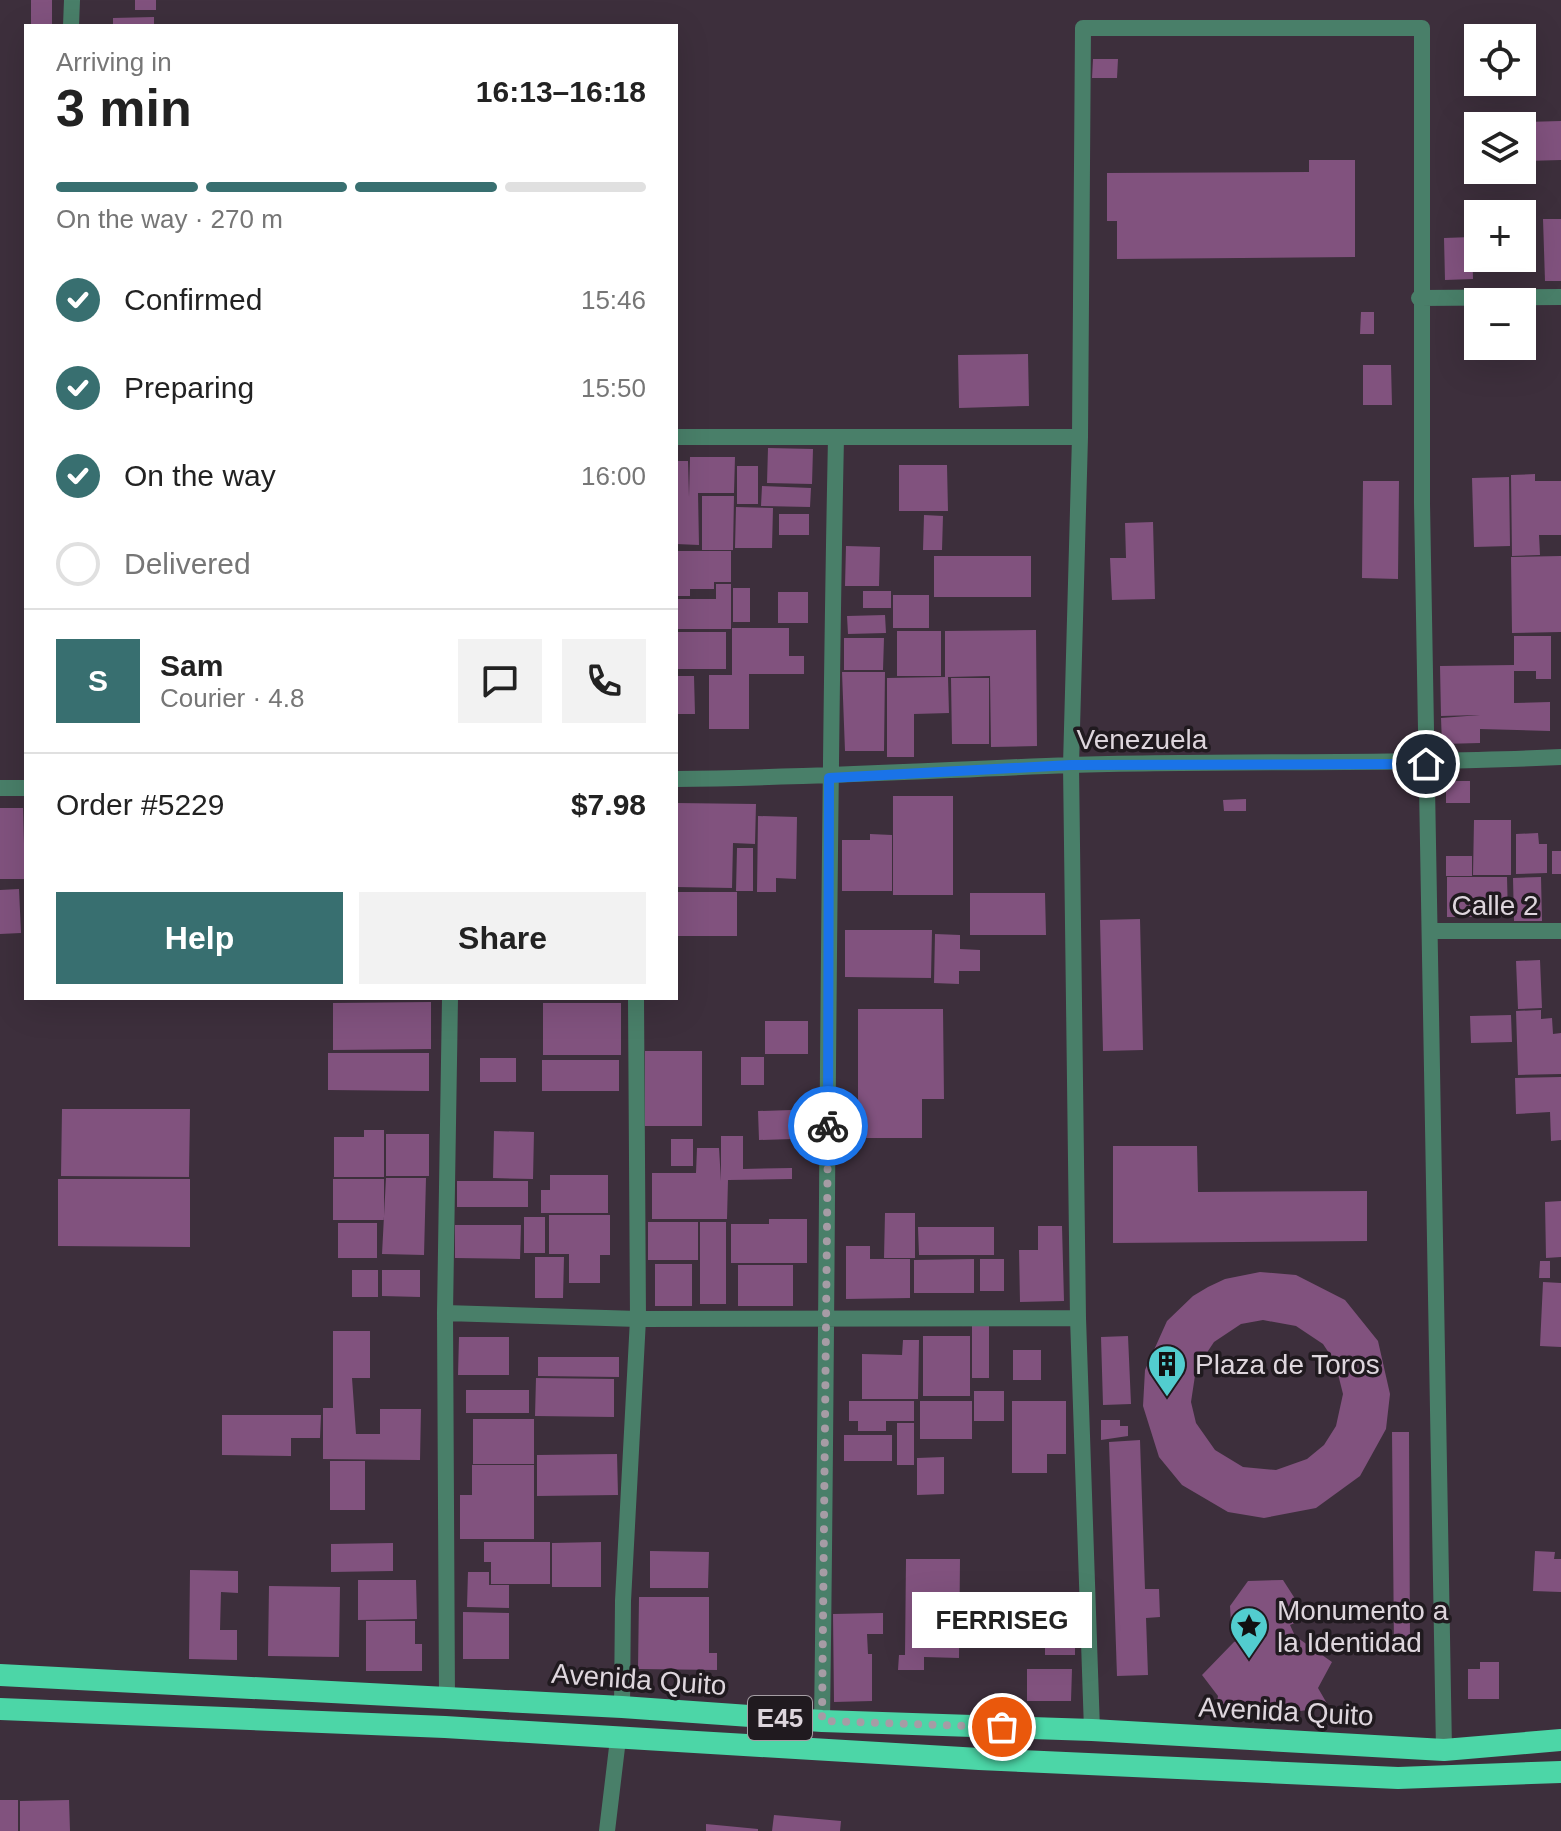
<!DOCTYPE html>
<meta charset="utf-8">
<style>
:root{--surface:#fff;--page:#f2f2f2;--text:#222;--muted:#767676;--line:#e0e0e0;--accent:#386f70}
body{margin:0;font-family:Arial,sans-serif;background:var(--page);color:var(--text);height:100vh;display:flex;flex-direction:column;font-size:30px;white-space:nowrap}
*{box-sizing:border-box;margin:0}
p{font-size:26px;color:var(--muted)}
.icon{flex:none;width:44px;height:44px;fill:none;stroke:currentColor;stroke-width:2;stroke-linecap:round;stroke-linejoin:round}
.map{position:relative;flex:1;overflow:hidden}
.side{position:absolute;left:24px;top:24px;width:654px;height:976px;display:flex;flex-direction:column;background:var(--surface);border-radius:0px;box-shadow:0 8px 32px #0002}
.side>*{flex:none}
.fabs{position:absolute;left:1464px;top:24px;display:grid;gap:16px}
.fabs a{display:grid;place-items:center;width:72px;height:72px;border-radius:0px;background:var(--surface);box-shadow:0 8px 32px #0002;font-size:40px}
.pin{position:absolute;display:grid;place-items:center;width:68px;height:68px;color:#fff;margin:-34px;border:4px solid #fff;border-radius:50%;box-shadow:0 2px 8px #0007}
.courier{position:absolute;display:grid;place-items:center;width:80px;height:80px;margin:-40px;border:6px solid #1a73e8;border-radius:50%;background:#fff;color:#222;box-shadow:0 2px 10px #0007}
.bubble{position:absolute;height:56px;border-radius:0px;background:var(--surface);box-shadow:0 8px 32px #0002;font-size:26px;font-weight:600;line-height:56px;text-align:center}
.head em{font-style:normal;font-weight:600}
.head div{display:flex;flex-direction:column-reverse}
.head{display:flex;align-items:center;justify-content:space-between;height:136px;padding:0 32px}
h1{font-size:52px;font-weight:600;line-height:60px}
.bar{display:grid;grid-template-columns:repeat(4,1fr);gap:12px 8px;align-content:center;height:96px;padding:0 32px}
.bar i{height:10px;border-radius:6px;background:var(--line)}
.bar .on{background:var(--accent)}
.bar p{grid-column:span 4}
.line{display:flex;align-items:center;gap:20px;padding:0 32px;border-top:2px solid var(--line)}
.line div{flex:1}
.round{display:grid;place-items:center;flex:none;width:84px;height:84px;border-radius:0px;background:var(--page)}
ol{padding:0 32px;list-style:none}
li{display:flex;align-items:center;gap:24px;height:88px}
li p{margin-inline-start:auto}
li .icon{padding:8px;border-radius:50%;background:var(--accent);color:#fff;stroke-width:4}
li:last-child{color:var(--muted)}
li i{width:44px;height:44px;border:4px solid var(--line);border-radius:50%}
.button{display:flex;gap:16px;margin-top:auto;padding:16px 32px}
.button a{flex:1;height:92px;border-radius:0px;background:var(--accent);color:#fff;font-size:32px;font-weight:600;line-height:92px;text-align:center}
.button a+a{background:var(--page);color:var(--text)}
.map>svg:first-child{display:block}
</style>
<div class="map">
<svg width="1561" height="1831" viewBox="0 0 1561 1831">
<rect width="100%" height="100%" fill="#3d2f3c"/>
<path fill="#81527e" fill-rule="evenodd" d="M31,0H52V26H31Z
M135,0H156V10H135Z
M154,17V26H113V18Z
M1093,59H1118L1117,78H1092Z
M1561,121V160L1526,161L1525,122Z
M1309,160H1355V257L1117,259V221H1107V173L1309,172Z
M1522,212H1525L1526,256L1522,257Z
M1543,219H1561V281H1545Z
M1472,237L1473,279L1445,280L1444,238Z
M1361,312H1374V334H1360Z
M1028,354L1029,406L959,408L958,355Z
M1363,365H1391L1392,405H1363Z
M768,448L813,449L812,484L767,483Z
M690,457H735L734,493H698L699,545L676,544V461H688L689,497Z
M899,465H947L948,511H899Z
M737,466H758V504H737Z
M1535,474V481H1561V535H1539L1540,555L1512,556L1511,475Z
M1509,477L1510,546L1474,547L1472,478Z
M1363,481H1399L1398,579L1362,578Z
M762,486L811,488L810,507L761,506Z
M702,496H734L733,550H702Z
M736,507L773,508L772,548H735Z
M779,514H809V535H779Z
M924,515L943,516L942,550H923Z
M1153,522L1155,599L1112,600L1110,558H1126L1125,523Z
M846,546L880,547L879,586H845Z
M676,551H731V582H714V589H690V596H676Z
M934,556H1031V597H934Z
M1561,556V632L1512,633L1511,557Z
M716,584H731V629H676V599H716Z
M733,588H750V622H733Z
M863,591H891V608H863Z
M778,592H808V623H778Z
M893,595H929V628H893Z
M885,615L886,633L848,634L847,616Z
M732,628H789V656H804V674H749V729H709V675H732Z
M1036,630L1037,746L991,747L990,676L948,677L949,713L914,714V757H887V678L945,677V631Z
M897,631H941V676H897Z
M676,632H726V669H676Z
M1514,636H1551V679H1536V671H1514V703L1550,702V731L1480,729V743L1442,744L1441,718L1480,715L1441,716L1440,666L1514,665Z
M844,638H884L883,670H844Z
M842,672H885L884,751H845Z
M676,676H694L695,714H676Z
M951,678H989V744H952Z
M1446,781H1470V803H1446Z
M893,796H953V895H893Z
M1246,799V811H1224L1223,800Z
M676,803L756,804L755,844L733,843L732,888L676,887Z
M0,808H23L25,879H0Z
M758,816L797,817L796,879L776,878V892H757Z
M1474,820H1511V875H1473Z
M1538,833L1539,844H1547V873L1516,874V834Z
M870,834L892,835V891H842V840H870Z
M737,848H753V891H736Z
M1552,851H1561V874H1552Z
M1446,856H1472V876H1446Z
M1447,877H1507L1508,917H1447Z
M1541,877L1542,921H1514L1513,878Z
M19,889L21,933L0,934V890Z
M676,892H737V936H676Z
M970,893H1045L1046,935H970Z
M1140,919L1143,1050L1103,1051L1100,920Z
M845,930H932L931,978L845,977Z
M935,934L960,935V949L980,950V971H959V984L934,983Z
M1540,960L1542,1008L1518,1009L1516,961Z
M431,1002V1049L333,1050V1003Z
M543,1003H621V1055H543Z
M858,1009H943L944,1099H922V1138H858Z
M1541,1010V1019L1552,1018L1553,1034L1561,1033V1074L1518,1075L1516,1011Z
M1511,1015L1512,1042L1471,1043L1470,1016Z
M765,1021H808V1054H765Z
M645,1051H702V1126H645Z
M328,1053H429V1091L328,1090Z
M741,1057H764V1085H741Z
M480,1058H516V1082H480Z
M542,1060H619V1091H542Z
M1561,1077V1140L1551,1141L1550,1112L1516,1114L1515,1078Z
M62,1109H190L189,1177L61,1176Z
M792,1110L793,1139L759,1140L758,1111Z
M364,1130H384V1177H334V1137H364Z
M494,1131L534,1132L533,1179L493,1178Z
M386,1134H429V1176H386Z
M721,1136H743V1169L792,1168V1179L728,1180L727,1219H652V1173H696L697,1148H719L721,1181Z
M671,1139H693V1166H671Z
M1113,1146H1197L1198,1192L1367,1191V1241L1113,1243Z
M550,1175H608V1213H541V1190H550Z
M386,1178H426L424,1255L382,1254Z
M58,1179H190V1247L58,1246Z
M333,1179H384V1220H333Z
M457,1181H528V1207H457Z
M1561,1201V1257L1546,1258L1545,1202Z
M885,1213H915V1258H884Z
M549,1215H610V1255H600V1283H569V1254H549Z
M524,1217H545V1253H524Z
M769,1219H807V1263H731V1224H769Z
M648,1222H698V1260H648Z
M700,1222H726V1304H700Z
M338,1223H377V1258H338Z
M455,1225H521L520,1259L455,1258Z
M1038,1226H1062L1064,1301L1020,1302L1019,1250H1038Z
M918,1227H994V1255H919Z
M846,1246H870V1259H910V1298L846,1299Z
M535,1257H564L563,1298H535Z
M974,1259V1293H914V1260Z
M980,1259H1004V1291H980Z
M1540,1261H1550V1278H1539Z
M655,1264H692V1306H655Z
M738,1265H793V1306H738Z
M352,1270H378V1297H352Z
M382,1270H420V1297L382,1296Z
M1260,1272L1296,1275L1345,1300L1378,1341L1390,1394L1386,1429L1360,1476L1316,1508L1264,1518L1228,1512L1182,1485L1159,1457L1143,1406L1145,1370L1167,1321L1193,1296L1208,1287L1225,1279ZM1263,1320L1296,1326L1323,1344L1335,1362L1343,1394L1336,1426L1324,1445L1307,1459L1276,1470L1243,1467L1215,1450L1196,1423L1191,1402L1196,1369L1214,1342L1241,1324Z
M1543,1282L1561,1283V1347L1540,1346Z
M972,1326H989V1378H972Z
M333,1331H370V1378H352L356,1434H380V1409H421L420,1460L323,1459V1408H333Z
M923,1336H970V1396H923Z
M1128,1336L1131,1404L1103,1405L1101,1337Z
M459,1337H509V1375H458Z
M903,1340H919L918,1399H862V1354L902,1355Z
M1013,1350H1041V1380H1013Z
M538,1357H619V1377L538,1376Z
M536,1378L614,1379V1417L535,1416Z
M466,1390H529V1413H466Z
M974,1391H1004V1421H974Z
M849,1401H914V1421H886V1431H858V1421H849Z
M920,1401H972V1439H920Z
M1012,1401H1066V1454H1047V1473H1012Z
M222,1415H321L320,1438H291V1456L222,1455Z
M473,1419H534V1464H473Z
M1101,1420H1120V1426H1128V1436L1101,1440Z
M897,1423H914V1465H897Z
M1392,1432H1409L1410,1649H1394Z
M844,1435H892V1461H844Z
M1140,1440L1145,1589H1159L1160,1617L1146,1618L1148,1675L1117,1676L1109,1442Z
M617,1454L618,1495L537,1496V1455Z
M944,1457V1494L917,1495V1458Z
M330,1461H365V1510H330Z
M472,1465H534V1539H460V1495H472Z
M484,1542H550V1584H491V1562H484Z
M601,1542V1587H552V1543Z
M393,1543V1571L331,1572V1544Z
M650,1551L709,1552L708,1588H650Z
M1535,1551L1555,1552L1554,1559H1561V1592L1533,1591Z
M906,1559H960L959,1658L924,1657V1670H898L899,1655H905Z
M190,1570L238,1571V1593L221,1592L220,1630H237V1660L189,1659Z
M468,1572H489V1585H509V1608L467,1607Z
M358,1580H416L417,1619L358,1620Z
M1283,1580L1301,1608V1620L1290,1625L1295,1636L1332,1662L1318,1688L1329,1707L1300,1711L1216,1709L1218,1696L1202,1675L1234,1642L1246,1636L1242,1626L1231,1623L1230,1606L1248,1581Z
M269,1586L340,1587L339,1657L268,1656Z
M639,1597H709V1653H717V1670L638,1669Z
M1045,1604H1075V1655H1045Z
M463,1612L509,1613V1659H463Z
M883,1613V1634H867L868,1654H872V1701L834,1702L833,1614Z
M366,1621H415V1644H422V1671H366Z
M1480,1662H1499V1699H1468V1669H1480Z
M1027,1669H1072L1071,1701H1027Z
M0,1800H18V1831H0Z
M69,1800L70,1831H20V1801Z
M774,1815L841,1821L840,1831H772Z
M706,1824L758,1829V1831H706Z"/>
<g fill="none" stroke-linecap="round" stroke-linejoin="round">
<path stroke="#497f69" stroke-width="16" d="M71,26L72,0
M1419,298L1561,297
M676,437H1080
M676,779C808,778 938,770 1070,765C1234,760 1397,765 1561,757
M0,788H26
M1430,931H1561
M445,1313L638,1319L1078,1318
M447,1698L445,1313L450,998
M622,1707L623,1601L638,1319L636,998
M822,1721C828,1293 827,866 836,438
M1092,1730L1078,1318L1071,765L1080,437L1083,28H1422V503L1444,1750
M607,1831L618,1739"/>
<path stroke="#4cd6a7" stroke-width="22" d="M0,1675L622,1707L822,1721L1092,1730L1444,1750L1561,1740
M0,1709L445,1727L979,1759L1398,1778L1561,1772"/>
</g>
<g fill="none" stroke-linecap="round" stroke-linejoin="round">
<path stroke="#a69ca5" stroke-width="8" stroke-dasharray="0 14.4" d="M828,1126L822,1721L1002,1727"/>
<path stroke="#1a73e8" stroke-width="10" d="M828,1126L829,778L1071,765L1426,764"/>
</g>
<defs>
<g id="building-pin" transform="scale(2)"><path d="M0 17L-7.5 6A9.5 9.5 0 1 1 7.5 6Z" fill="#52cdcf" stroke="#201a1f"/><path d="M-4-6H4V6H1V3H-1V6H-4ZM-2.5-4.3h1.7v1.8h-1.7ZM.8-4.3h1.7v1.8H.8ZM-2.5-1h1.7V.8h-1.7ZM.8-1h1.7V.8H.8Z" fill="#111"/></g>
<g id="sight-pin" transform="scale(2)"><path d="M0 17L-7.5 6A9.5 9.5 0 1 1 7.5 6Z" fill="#52cdcf" stroke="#201a1f"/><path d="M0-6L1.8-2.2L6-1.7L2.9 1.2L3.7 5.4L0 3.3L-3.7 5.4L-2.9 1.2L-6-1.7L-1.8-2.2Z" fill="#111"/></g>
</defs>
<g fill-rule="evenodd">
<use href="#building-pin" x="1167" y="1364"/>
<use href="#sight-pin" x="1249" y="1626"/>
</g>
<g text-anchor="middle" stroke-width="7" stroke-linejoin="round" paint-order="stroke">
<rect fill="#201a1f" stroke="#a59ea4" stroke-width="2" x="748" y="1696" width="64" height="44" rx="6"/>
<g font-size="26" font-weight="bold" fill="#ded6dd">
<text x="780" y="1727">E45</text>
</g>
<g font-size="28" fill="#ded6dd" stroke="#201a1f">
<text x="1142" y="749">Venezuela</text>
<text x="1495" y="915">Calle 2</text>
<text transform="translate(639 1679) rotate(4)" y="10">Avenida Quito</text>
<text transform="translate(1286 1711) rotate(3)" y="10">Avenida Quito</text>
</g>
<g font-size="28" fill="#ded6dd" stroke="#201a1f" text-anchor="start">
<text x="1195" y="1374">Plaza de Toros</text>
<text x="1277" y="1620">Monumento a<tspan x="1277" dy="32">la Identidad</tspan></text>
</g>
</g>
</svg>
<div class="fabs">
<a><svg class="icon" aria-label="locate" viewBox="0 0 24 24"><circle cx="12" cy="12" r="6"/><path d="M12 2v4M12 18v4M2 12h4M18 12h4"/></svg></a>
<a><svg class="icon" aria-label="layers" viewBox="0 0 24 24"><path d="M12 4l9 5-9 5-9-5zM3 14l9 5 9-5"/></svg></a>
<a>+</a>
<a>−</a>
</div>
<div class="pin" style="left:1002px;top:1727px;background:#ea580c"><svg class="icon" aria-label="bag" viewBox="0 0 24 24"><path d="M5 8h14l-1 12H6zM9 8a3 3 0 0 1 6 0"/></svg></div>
<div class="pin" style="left:1426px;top:764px;background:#1f2937"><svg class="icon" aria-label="home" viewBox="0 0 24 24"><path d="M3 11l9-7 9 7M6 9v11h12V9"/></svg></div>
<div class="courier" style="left:828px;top:1126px"><svg class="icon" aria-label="bike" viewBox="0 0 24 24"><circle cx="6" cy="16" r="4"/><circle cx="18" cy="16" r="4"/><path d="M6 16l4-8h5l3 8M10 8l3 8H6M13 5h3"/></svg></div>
<div class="bubble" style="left:912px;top:1592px;width:180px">FERRISEG</div>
<section class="side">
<div class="head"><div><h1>3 min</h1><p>Arriving in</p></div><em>16:13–16:18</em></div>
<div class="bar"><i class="on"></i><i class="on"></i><i class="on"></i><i></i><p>On the way · 270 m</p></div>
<ol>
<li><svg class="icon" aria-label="check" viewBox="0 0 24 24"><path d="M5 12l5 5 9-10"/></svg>Confirmed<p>15:46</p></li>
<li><svg class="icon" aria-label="check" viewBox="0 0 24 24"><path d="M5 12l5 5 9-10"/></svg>Preparing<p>15:50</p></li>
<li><svg class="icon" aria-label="check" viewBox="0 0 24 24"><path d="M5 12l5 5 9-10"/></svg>On the way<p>16:00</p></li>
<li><i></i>Delivered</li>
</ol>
<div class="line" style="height:144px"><b class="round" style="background:var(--accent);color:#fff">S</b><div><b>Sam</b><p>Courier · 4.8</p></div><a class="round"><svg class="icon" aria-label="chat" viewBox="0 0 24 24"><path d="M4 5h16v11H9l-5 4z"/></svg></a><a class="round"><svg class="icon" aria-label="phone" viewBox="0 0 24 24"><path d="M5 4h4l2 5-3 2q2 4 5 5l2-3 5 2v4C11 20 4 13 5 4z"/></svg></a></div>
<div class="line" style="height:104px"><div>Order #5229</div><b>$7.98</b></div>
<div class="button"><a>Help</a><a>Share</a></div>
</section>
</div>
